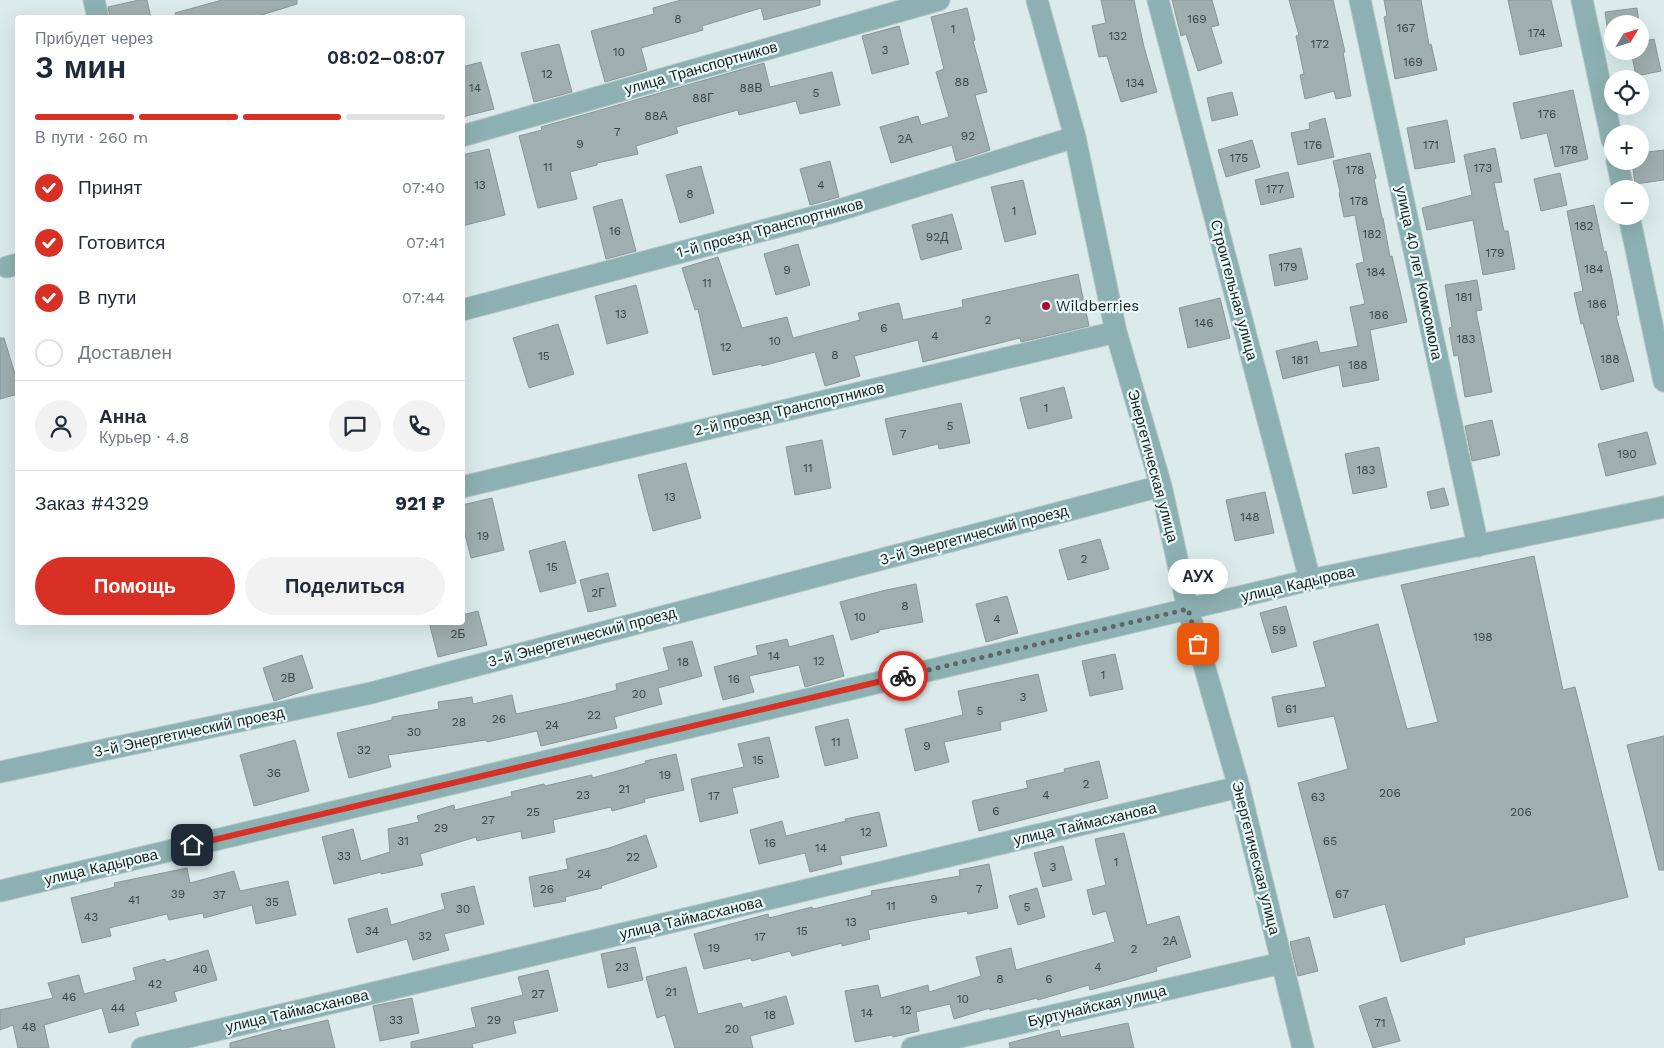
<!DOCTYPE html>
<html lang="ru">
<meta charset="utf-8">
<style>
:root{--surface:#fff;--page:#f2f2f3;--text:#1f2937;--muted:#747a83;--line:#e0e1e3;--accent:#d93025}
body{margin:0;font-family:"Work Sans",sans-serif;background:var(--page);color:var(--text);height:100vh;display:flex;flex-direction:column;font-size:19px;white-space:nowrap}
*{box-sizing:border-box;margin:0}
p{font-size:16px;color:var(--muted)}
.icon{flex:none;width:28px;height:28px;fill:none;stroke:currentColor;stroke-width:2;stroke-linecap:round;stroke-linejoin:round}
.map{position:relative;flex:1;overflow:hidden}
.panel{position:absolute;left:15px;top:15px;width:450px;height:610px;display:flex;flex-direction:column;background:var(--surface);border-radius:5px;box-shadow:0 5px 20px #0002}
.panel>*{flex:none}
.needle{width:32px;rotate:52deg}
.buttons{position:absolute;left:1604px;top:15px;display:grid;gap:10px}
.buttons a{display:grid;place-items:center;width:45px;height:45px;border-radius:50%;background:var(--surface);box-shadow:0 5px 20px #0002;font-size:25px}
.pin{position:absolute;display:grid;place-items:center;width:42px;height:42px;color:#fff;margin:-21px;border-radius:10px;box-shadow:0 2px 8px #0006}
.courier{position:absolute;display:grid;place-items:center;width:50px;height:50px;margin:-25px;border:4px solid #d93025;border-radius:50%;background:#fff;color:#222;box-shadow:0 1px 6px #0007}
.bubble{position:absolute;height:35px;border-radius:18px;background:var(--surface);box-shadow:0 5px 20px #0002;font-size:16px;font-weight:600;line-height:35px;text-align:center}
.headline em{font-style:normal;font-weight:600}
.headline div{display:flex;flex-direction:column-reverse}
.headline{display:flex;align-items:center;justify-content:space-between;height:85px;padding:0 20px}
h1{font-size:32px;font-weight:600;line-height:38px}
.bar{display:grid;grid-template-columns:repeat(4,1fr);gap:8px 5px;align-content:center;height:60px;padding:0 20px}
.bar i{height:6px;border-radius:4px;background:var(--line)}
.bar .on{background:var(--accent)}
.bar p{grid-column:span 4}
.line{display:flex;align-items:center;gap:12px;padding:0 20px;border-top:1px solid var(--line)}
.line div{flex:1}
.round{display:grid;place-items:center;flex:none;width:52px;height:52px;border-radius:26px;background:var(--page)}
ol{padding:0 20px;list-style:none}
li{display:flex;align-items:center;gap:15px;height:55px}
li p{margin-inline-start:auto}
li .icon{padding:5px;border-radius:50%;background:var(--accent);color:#fff;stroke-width:4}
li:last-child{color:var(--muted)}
li i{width:28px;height:28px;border:2px solid var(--line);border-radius:50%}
.action{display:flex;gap:10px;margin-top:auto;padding:10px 20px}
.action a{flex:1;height:58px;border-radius:30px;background:var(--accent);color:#fff;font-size:20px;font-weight:600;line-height:58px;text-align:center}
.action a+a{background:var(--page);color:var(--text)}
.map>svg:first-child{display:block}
</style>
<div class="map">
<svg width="1664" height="1048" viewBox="0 0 1664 1048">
<rect width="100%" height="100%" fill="#dbebec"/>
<path fill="#9faeae" stroke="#889797" d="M139,0H147L151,18H110L108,7Z
M222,0H297V4L252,18H176L175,13Z
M681,0H820V5L764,20L761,8L702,26L703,30L641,48L647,70L605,82L591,31L654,14L653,8Z
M1101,0H1134L1144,47L1157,92L1121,102L1107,56L1099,57L1092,26L1106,23Z
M1172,0H1212L1219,25L1211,27L1222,63L1198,71L1186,34L1181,36Z
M1289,0H1333L1345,52H1343L1351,96L1336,99L1334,91L1305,99L1300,75L1304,74L1296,36L1299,35Z
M1384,0H1421L1429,45L1431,44L1437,70L1395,79L1384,17L1387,16Z
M1508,0H1551L1562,46L1520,55Z
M967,8L975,40L973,41L987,92L975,95L990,150L956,161L952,145L891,163L880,127L918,116L921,125L949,117L936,72L944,69L931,17Z
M1637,8L1639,24H1612V40H1609L1605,12Z
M899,26L909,64L872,74L862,36Z
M1654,39L1661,71L1636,76L1631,51H1640V42Z
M559,44L572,92L534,102L521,53Z
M481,62L494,109L462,117V67Z
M764,63L770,87L832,72L840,105L800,114L796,101L739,115L738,110L676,127L678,133L636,146L638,154L597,163V165L570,172L577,199L538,208L519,136L542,130L541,127Z
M1573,90L1588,159L1555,167L1547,133L1521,139L1513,103Z
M1232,92L1238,115L1212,121L1207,98Z
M1325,118L1334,157L1298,165L1291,133L1310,129L1309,123Z
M1447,120L1455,162L1415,169L1407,128Z
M1252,140L1260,167L1226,177L1218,150Z
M1495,148L1502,182L1494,183L1504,231H1508L1515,269L1483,275L1473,220L1427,230L1422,208L1472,195L1464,155Z
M489,149L505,215L462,226V155Z
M1664,150V180L1635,184L1632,161H1640V153Z
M1370,153L1376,178L1374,179L1382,218H1383L1390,257L1392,256L1407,322L1370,330L1379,380L1343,387L1339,365L1283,379L1276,351L1317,341L1320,353L1358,346L1350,307L1365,304L1356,264L1364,262L1355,215L1344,217L1339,193L1340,192L1333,161Z
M830,161L839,197L810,205L800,169Z
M701,166L714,213L680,223L666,175Z
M1288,172L1294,197L1261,205L1255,180Z
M1560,173L1567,205L1541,211L1534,179Z
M1023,180L1036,234L1005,242L991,187Z
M622,199L636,251L606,259L593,207Z
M1594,205L1604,252L1606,251L1612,279L1619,315L1616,316L1634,381L1601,390L1583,323L1581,324L1574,293L1583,291L1567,211Z
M952,214L962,249L921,260L912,225Z
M798,244L810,285L776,295L764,254Z
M1301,248L1308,279L1275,286L1269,255Z
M718,257L742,328L787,317L793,338L860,320L858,313L899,303L903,320L963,307L962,300L1078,274L1089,326L1021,342L1020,338L923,362L918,340L854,356L860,376L825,386L815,352L762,366V364L713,375L698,309L695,310L682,268Z
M1477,280L1482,310L1476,311L1492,392L1465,397L1458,355L1454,356L1449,328L1452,327L1445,285Z
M636,285L648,333L607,344L595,296Z
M1220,298L1230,338L1188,348L1179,308Z
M558,324L574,374L529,388L513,338Z
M0,338H4L18,384V394L0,399Z
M1064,387L1072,418L1028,429L1020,398Z
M961,403L970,443L939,449L938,444L893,455L885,419Z
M1492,420L1500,455L1472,461L1465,426Z
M1647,432L1656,464L1606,476L1598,444Z
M822,440L831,488L795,495L786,447Z
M1379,447L1387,487L1353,494L1345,454Z
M686,463L701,518L653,531L638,475Z
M1444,488L1449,505L1431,509L1427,492Z
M1265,492L1274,533L1235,541L1226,500Z
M492,498L504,550L471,558L462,522V505Z
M1100,539L1109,569L1068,580L1059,550Z
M565,541L576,583L540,592L529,551Z
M1534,556L1563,690L1575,687L1628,897L1464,938L1465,944L1401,962L1385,904L1334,918L1323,877L1298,783L1348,769L1334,716L1278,727L1272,697L1326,687L1313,642L1378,624L1407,729L1438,722L1401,585Z
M608,573L616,606L588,612L580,580Z
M916,584L923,622L879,630V632L851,640L840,602L886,590Z
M1007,596L1018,633L986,642L976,604Z
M1286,606L1297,646L1272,653L1260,613Z
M478,611L487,645L438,657L429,622H462V615Z
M833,635L844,676L805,687L799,665L749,676L754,692L723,700L714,667L758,655L756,646L787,639L789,647Z
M692,641L702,676L658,688L662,704L614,717L617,728L541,746L537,731L487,742L486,740L388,755L391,767L349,778L337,733L392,720V717L439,709L438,702L472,697L473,704L512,695L516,714L567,703L617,690L616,684L669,670L663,648Z
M1115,654L1123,689L1090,696L1082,661Z
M302,655L313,688L274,701L263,668Z
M1038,674L1047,711L1000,722L1001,730L944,742L949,762L915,771L905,729L963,715L958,691Z
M848,719L858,758L825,766L815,727Z
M1664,736V870H1659L1627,745Z
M769,737L779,777L732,788L738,813L700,822L691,779L744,767L738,744Z
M295,740L309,791L254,806L240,755Z
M676,754L684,790L644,799L645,802L612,811L611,807L553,820L555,832L522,839L521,831L477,841L476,837L420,854L423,865L381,874V872L334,884L322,837L353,829L361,861L390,852L388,829L419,822L417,816L454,805L455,810L512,796L511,792L544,784L545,786L592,775V778L646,763L645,761Z
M1099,761L1108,798L979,831L972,801L1028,788L1026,781L1065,772L1064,769Z
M879,812L887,846L840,856L842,864L810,872L805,853L759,864L750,830L782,821L786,836L846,821L845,819Z
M1124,833L1147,925L1179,916L1191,957L1156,967L1157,971L1115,983L1090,990L1089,985L1038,1000L1037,998L990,1010V1008L954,1019L950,1004L916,1012L919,1031L893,1037L892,1035L855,1042L845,991L878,985L881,998L928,985L929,992L981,976L976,957L1011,948L1016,970L1115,942L1106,911L1093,915L1087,890L1106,885L1095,839Z
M646,835L657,867L601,886L602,888L565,897L566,901L534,907L529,877L568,869L566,859L609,848Z
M1063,846L1072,880L1043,887L1034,853Z
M989,864L998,908L968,914L967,911L921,919L868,930L870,939L842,946V943L792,956L790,951L752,961L751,958L704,969L694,934L768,914L769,918L812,907L813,909L872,895L871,891L960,876L959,870Z
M187,868L190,883L234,871L240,891L288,881L296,915L256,924L252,905L204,918L203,913L169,920L167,914L109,928L111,936L82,943L71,898L115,887L114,883Z
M474,886L484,924L444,934L449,950L413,960L407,939L357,953L348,919L387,908L391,925L445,909L441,894Z
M1037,888L1045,917L1018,925L1009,896Z
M1309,937L1318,971L1298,976L1290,942Z
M635,947L643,980L608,988L601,954Z
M208,950L217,980L174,992L177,1001L135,1012L139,1025L109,1033L102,1008L44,1025L49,1048H18L13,1025L0,1030V1010L53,998L48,983L79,975L84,994L136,980L133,968L165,959L166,962Z
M686,967L698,1014L741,1003L743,1008L786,996L794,1024L750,1036L753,1048H675L665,1015L657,1018L646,977Z
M548,970L558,1011L513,1021L516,1033L472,1044L473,1048H411V1042L476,1027L471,1008L523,995L518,977Z
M1386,997L1400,1041L1373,1048L1359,1006Z
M412,998L419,1033L380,1041L373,1006Z
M328,1020L335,1048H230V1043L281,1029V1031Z
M1128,1023L1134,1048H1010L1009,1043L1059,1030L1061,1037Z"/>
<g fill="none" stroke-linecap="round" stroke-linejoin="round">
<g stroke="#b8c7c7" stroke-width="23">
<path id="minor" d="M94,0L98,18
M1037,0L1075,137L1116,332L1161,486L1188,609L1239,787L1303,1048
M1158,0L1310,580
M1360,0L1478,546
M1582,0L1612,140
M462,136L939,0
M1617,161L1623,189
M1629,216L1664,381
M7,267L18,264
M462,310L833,212L1075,137
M462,487L1116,332
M0,772L371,693L1161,486
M0,891L1310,580L1664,507
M142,1048L1239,787
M912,1048L1282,963"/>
</g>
<use href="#minor" stroke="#8db1b2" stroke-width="21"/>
</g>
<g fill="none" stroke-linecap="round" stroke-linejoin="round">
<path stroke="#5e6868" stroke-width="5" stroke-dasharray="0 9" d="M903,676L1188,609L1198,644"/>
<path stroke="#d93025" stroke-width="6" d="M192,845L903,676"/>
</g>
<circle fill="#a80f2f" stroke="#e9f9f9" stroke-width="2" cx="1046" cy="306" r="5"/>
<g text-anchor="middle" stroke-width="4.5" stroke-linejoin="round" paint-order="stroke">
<g font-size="12" fill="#3c4444">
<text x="678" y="23">8</text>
<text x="1197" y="23">169</text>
<text x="1406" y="32">167</text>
<text x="953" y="33">1</text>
<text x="1537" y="37">174</text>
<text x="1118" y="40">132</text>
<text x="1320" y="48">172</text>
<text x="885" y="54">3</text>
<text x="619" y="56">10</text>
<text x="1413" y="66">169</text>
<text x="547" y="78">12</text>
<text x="962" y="86">88</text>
<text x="1135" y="87">134</text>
<text x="475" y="92">14</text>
<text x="751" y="92">88В</text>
<text x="816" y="97">5</text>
<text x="703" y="102">88Г</text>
<text x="1547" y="118">176</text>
<text x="656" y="120">88А</text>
<text x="617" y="136">7</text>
<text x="968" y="140">92</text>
<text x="905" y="143">2А</text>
<text x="580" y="148">9</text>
<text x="1313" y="149">176</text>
<text x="1431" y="149">171</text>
<text x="1569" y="154">178</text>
<text x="1239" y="162">175</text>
<text x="548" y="171">11</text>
<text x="1483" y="172">173</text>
<text x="1355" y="174">178</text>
<text x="480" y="189">13</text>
<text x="821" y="189">4</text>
<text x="1275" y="193">177</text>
<text x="690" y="198">8</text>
<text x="1359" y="205">178</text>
<text x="1014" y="215">1</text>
<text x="1584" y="230">182</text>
<text x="615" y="235">16</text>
<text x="1372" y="238">182</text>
<text x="937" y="241">92Д</text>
<text x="1495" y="257">179</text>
<text x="1288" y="271">179</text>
<text x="1594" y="273">184</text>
<text x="787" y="274">9</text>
<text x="1376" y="276">184</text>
<text x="707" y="287">11</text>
<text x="1464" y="301">181</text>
<text x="1597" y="308">186</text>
<text x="621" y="318">13</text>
<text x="1379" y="319">186</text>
<text x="988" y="324">2</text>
<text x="1204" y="327">146</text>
<text x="884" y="332">6</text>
<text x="935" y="340">4</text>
<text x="1466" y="343">183</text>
<text x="775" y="345">10</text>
<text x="726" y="351">12</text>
<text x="835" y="359">8</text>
<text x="544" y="360">15</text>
<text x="1610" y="363">188</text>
<text x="1300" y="364">181</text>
<text x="1358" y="369">188</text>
<text x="1046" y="412">1</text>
<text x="950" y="430">5</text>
<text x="903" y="438">7</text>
<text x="1627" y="458">190</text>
<text x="808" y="472">11</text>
<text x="1366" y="474">183</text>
<text x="670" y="501">13</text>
<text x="1250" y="521">148</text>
<text x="483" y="540">19</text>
<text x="1084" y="563">2</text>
<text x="552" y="571">15</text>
<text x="598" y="597">2Г</text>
<text x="905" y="610">8</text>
<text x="860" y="621">10</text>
<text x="997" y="623">4</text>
<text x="1279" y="634">59</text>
<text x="458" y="638">2Б</text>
<text x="1483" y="641">198</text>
<text x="774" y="660">14</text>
<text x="819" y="665">12</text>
<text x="683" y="666">18</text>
<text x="1103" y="679">1</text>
<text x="288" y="682">2В</text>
<text x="734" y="683">16</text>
<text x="639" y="698">20</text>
<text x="1023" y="701">3</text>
<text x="1291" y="713">61</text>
<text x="980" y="715">5</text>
<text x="594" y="719">22</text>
<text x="499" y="723">26</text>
<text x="459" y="726">28</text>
<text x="552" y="729">24</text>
<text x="414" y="736">30</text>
<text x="836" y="746">11</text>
<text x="927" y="750">9</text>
<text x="364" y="754">32</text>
<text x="758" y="764">15</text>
<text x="274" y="777">36</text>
<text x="665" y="779">19</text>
<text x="1086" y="788">2</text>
<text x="624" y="793">21</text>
<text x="1390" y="797">206</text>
<text x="583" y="799">23</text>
<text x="1046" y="799">4</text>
<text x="714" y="800">17</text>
<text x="1318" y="801">63</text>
<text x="996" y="815">6</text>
<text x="533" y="816">25</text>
<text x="1521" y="816">206</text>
<text x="488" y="824">27</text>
<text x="441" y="832">29</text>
<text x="866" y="836">12</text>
<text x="403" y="845">31</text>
<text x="1330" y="845">65</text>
<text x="770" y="847">16</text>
<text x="821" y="852">14</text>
<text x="344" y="860">33</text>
<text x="633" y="861">22</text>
<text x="1116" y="866">1</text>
<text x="1053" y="871">3</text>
<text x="584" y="878">24</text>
<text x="547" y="893">26</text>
<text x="979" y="893">7</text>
<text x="178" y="898">39</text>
<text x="1342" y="898">67</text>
<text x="219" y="899">37</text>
<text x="934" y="903">9</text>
<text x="134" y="904">41</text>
<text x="272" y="906">35</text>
<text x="891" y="910">11</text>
<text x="1027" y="911">5</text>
<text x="463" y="913">30</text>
<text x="91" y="921">43</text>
<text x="851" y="926">13</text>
<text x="372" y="935">34</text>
<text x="802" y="935">15</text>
<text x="425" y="940">32</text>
<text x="760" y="941">17</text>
<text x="1170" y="945">2А</text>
<text x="714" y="952">19</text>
<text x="1134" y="953">2</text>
<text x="622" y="971">23</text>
<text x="1098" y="971">4</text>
<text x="200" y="973">40</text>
<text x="1000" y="983">8</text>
<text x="1049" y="983">6</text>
<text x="155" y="988">42</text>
<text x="671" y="996">21</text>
<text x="538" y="998">27</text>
<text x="69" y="1001">46</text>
<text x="963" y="1003">10</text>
<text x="118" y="1012">44</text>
<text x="906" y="1014">12</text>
<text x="867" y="1017">14</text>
<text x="770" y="1019">18</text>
<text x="396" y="1024">33</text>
<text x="494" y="1024">29</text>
<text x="1380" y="1027">71</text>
<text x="29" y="1031">48</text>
<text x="732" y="1033">20</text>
</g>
<g font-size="15" fill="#1b2121" stroke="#e9f9f9">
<text transform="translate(701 68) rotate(-16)" y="5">улица Транспортников</text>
<text transform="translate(770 228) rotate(-15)" y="5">1-й проезд Транспортников</text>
<text transform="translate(1419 273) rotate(78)" y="5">улица 40 лет Комсомола</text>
<text transform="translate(1234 290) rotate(75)" y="5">Строительная улица</text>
<text transform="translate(789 409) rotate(-13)" y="5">2-й проезд Транспортников</text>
<text transform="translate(1153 466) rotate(75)" y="5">Энергетическая улица</text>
<text transform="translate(974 535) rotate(-15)" y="5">3-й Энергетический проезд</text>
<text transform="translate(1298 584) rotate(-13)" y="5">улица Кадырова</text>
<text transform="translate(582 637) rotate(-15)" y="5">3-й Энергетический проезд</text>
<text transform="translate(189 732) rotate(-12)" y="5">3-й Энергетический проезд</text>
<text transform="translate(1085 824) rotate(-13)" y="5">улица Таймасханова</text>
<text transform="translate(1256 858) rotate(76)" y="5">Энергетическая улица</text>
<text transform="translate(101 867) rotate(-13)" y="5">улица Кадырова</text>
<text transform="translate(691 918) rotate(-13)" y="5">улица Таймасханова</text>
<text transform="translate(1097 1006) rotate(-13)" y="5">Буртунайская улица</text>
<text transform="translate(297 1011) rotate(-13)" y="5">улица Таймасханова</text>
</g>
<g font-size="15" fill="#1b2121" stroke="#e9f9f9" text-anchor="start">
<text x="1056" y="311">Wildberries</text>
</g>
</g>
</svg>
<div class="buttons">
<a><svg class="needle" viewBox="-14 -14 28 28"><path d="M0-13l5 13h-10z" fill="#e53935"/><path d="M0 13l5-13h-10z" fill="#747a83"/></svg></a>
<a><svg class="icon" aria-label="locate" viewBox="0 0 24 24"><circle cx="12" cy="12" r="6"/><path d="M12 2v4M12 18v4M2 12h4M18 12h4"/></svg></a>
<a>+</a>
<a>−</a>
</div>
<div class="pin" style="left:1198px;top:644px;background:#ea580c"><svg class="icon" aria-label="bag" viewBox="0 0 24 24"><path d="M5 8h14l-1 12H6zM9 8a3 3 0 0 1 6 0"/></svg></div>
<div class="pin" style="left:192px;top:845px;background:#1f2937"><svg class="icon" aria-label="home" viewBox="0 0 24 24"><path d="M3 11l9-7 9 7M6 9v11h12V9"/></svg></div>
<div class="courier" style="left:903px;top:676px"><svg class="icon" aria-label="bike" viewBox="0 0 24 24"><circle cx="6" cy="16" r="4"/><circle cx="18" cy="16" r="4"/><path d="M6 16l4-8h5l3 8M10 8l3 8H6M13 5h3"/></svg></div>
<div class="bubble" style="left:1168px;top:559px;width:60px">АУХ</div>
<section class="panel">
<div class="headline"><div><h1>3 мин</h1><p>Прибудет через</p></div><em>08:02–08:07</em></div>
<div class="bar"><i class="on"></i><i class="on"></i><i class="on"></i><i></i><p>В пути · 260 m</p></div>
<ol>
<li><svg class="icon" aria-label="check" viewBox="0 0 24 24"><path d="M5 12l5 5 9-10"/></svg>Принят<p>07:40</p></li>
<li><svg class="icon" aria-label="check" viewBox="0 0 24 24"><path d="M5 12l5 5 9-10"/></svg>Готовится<p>07:41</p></li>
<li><svg class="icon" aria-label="check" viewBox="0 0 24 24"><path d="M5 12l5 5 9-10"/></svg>В пути<p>07:44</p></li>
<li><i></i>Доставлен</li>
</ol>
<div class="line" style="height:90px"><a class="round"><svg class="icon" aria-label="person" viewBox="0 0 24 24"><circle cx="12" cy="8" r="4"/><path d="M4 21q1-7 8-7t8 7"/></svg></a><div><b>Анна</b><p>Курьер · 4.8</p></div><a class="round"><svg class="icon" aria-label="chat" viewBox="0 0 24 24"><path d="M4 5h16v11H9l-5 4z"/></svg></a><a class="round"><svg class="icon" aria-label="phone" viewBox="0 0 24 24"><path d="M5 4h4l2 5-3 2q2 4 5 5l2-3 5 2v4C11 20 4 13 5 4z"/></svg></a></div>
<div class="line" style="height:65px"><div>Заказ #4329</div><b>921 ₽</b></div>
<div class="action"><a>Помощь</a><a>Поделиться</a></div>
</section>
</div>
